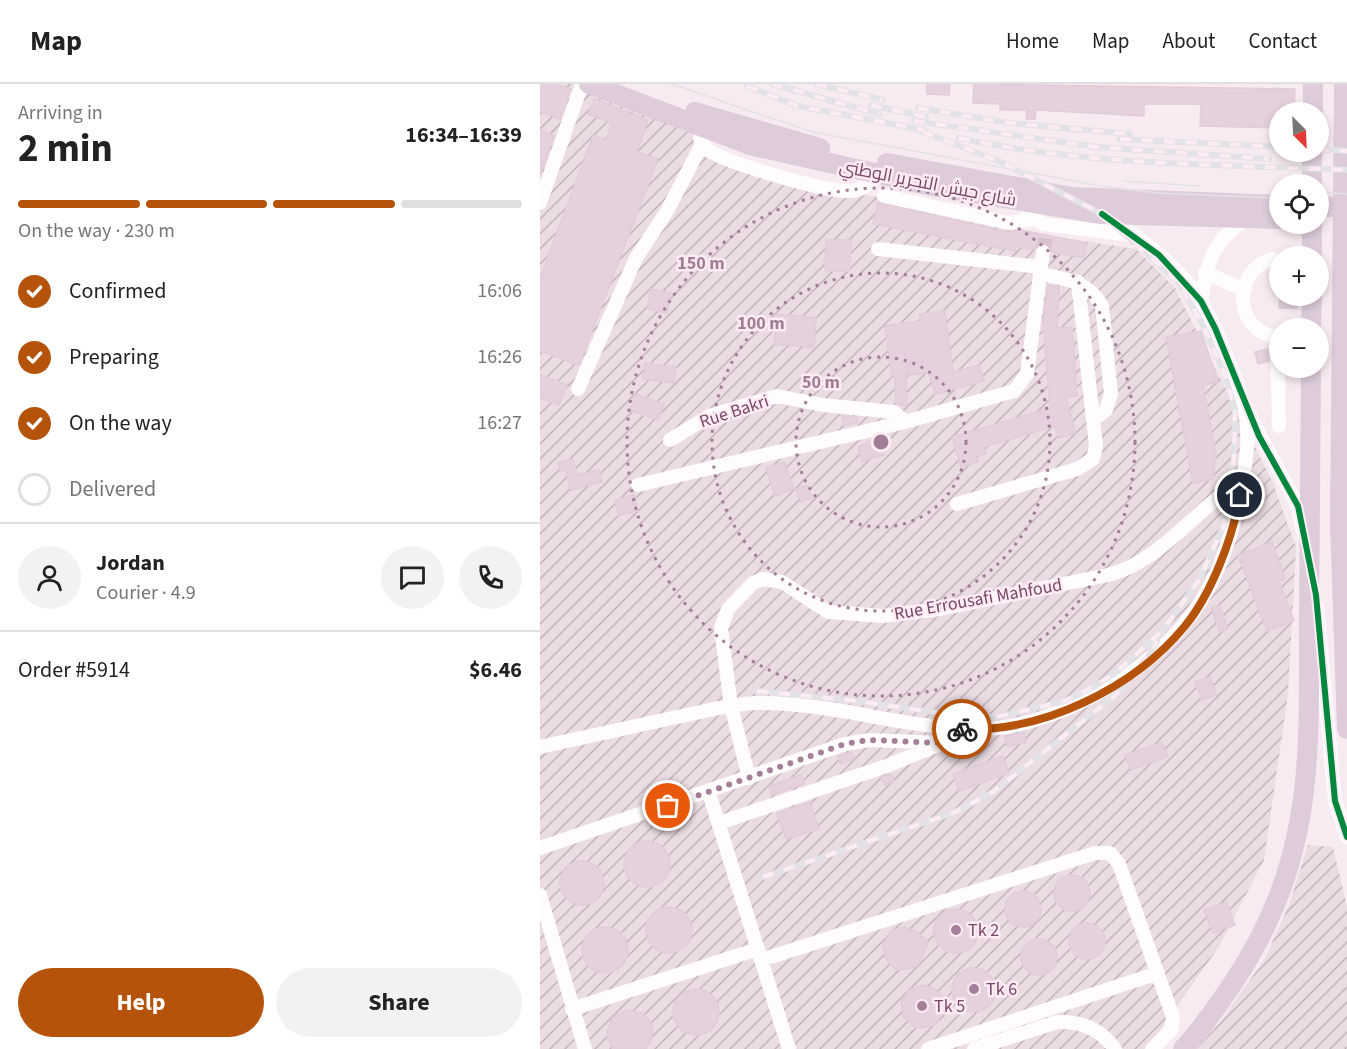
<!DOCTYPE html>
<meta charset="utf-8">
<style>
:root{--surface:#fff;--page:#f2f2f2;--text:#222;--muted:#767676;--line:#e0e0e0;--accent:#b45309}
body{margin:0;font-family:"Source Sans 3",Cairo,sans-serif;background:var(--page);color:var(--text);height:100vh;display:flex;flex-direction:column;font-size:22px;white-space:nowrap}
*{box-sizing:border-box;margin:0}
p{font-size:20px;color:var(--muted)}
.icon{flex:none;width:33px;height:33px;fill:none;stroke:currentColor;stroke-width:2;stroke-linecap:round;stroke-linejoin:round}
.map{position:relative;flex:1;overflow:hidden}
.details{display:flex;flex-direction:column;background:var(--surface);width:540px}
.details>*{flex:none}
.needle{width:39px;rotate:156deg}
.controls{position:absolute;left:729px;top:18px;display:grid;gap:12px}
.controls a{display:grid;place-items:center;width:60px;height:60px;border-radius:50%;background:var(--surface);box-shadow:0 3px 9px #0003;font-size:30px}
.pin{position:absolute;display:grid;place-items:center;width:51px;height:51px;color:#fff;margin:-26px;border:3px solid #fff;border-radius:50%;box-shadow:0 2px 6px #0007}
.courier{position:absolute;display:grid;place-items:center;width:60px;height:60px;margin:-30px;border:4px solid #b45309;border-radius:50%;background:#fff;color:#222;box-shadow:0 2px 8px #0007}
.headline em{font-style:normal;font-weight:700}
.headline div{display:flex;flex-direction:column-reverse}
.headline{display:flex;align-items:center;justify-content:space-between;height:102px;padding:0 18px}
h1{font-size:39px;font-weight:700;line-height:45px}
.bar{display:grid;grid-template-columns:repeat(4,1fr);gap:9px 6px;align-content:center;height:72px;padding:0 18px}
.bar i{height:8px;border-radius:4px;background:var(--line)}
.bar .on{background:var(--accent)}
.bar p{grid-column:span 4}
.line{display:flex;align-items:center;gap:15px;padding:0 18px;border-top:2px solid var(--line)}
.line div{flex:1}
.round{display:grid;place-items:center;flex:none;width:63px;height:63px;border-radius:32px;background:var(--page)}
ol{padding:0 18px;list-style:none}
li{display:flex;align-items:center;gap:18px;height:66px}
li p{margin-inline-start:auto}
li .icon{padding:6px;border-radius:50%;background:var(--accent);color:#fff;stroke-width:4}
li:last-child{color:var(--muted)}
li i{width:33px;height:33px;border:3px solid var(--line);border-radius:50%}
.cta{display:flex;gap:12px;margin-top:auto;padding:12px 18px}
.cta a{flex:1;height:69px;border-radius:36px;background:var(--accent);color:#fff;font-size:24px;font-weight:700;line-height:69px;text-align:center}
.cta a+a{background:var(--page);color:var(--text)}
header{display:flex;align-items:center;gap:36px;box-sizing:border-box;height:84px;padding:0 30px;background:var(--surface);border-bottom:2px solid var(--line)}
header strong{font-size:28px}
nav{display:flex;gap:33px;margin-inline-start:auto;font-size:21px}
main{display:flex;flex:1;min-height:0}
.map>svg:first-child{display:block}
</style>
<header>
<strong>Map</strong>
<nav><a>Home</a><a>Map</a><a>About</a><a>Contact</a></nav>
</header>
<main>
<section class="details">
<div class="headline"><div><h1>2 min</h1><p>Arriving in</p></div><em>16:34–16:39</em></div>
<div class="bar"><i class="on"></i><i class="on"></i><i class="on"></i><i></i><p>On the way · 230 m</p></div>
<ol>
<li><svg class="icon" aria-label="check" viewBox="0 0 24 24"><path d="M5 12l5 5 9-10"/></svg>Confirmed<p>16:06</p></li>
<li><svg class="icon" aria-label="check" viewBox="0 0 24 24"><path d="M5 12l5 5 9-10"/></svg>Preparing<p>16:26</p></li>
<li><svg class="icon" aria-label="check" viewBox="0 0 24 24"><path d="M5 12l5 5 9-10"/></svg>On the way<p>16:27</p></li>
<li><i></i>Delivered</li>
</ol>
<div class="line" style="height:108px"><a class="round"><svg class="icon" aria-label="person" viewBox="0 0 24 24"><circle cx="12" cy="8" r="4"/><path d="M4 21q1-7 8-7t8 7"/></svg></a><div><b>Jordan</b><p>Courier · 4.9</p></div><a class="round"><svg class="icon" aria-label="chat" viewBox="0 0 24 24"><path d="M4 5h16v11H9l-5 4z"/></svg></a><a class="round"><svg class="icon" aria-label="phone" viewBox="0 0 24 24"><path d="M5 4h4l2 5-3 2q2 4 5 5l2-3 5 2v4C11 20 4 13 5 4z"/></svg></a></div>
<div class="line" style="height:78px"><div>Order #5914</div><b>$6.46</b></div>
<div class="cta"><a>Help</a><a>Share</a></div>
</section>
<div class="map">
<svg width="807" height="965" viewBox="0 0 807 965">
<defs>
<pattern id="industrial-furrows" width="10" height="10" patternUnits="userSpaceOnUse" patternTransform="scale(1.5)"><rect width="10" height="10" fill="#ebdbe3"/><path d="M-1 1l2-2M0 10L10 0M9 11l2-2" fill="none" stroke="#c3b4bc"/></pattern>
</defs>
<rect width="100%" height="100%" fill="#f7eaf0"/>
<path fill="url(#industrial-furrows)" d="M0,0H47L149,38L168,67L328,111L510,152L596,165L635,204L733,399L756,463L748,610L724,776L678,864L607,965H0Z
M768,761L793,763L807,823V965H656L681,937L724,876L749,821Z"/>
<path fill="#e4d1dd" stroke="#e1ccd9" stroke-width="1.5" d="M0,0H16L31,5L20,35L0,28Z
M387,0H410L409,11L387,10Z
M434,0L755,5L754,28H740V44L660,42L661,20H604V32L496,26L495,35H486L487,26H460V20L433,19Z
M54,15L108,36L97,68L118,75L39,281L0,267V194L53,52L66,56L72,39L48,30Z
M0,46L14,52L0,92Z
M338,118L467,148L481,146L547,159L544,174L512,168L505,159L499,160L494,166L476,163L475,167L333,140Z
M286,156H311L310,187H285Z
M508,201L519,203L517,244L532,243L537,312L526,313L536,349L519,354L515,342L444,363L446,369L436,372L438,378L421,383L412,353L510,324L503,237Z
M111,205L131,209L127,229L107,225Z
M740,214H757V224H739Z
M405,227L413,288L439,281L444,297L395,310L389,289L366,291L367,322H361L356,319L355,292L352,293L345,242L380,237V230Z
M236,230L276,234L274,264L234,260Z
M661,247L678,298L663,301L676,369L673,395L653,399L626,253Z
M728,265L729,277L718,280L715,268Z
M105,279L136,283L134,299L103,295Z
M0,291L27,301L19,321L0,314Z
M96,310L124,320L118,336L90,326Z
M302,332L317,333L318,338L304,342Z
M339,353L344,371L322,377L318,363Z
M33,375L37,391L59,386L62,398L31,406L26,386L20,388L18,379Z
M244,378L254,405L235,412L226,384Z
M267,401L272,414L260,418L256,405Z
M94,411L98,427L79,431L75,416Z
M732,458L745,495L739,497L754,537L727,547L698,471Z
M679,521L688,545L680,548L671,524Z
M670,593L676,611L662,616L655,598Z
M484,648L486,659L467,662L465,652Z
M622,658L628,672L591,686L585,671Z
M312,668L315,674L301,680L298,672Z
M463,672L469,689L419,707L413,690Z
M351,690L354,697L345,701L341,693Z
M261,691L264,700L232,711L229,702Z
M270,718L279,745L246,755L237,729Z
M84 780a23 23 0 1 1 46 0a23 23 0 1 1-46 0Z
M20 799a22 22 0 1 1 44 0a22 22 0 1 1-44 0Z
M514 809a18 18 0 1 1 36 0a18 18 0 1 1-36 0Z
M465 825a18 18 0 1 1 36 0a18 18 0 1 1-36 0Z
M686,818L695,841L673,849L664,826Z
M106 846a23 23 0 1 1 46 0a23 23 0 1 1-46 0Z
M394 847a22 22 0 1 1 44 0a22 22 0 1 1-44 0Z
M529 857a18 18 0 1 1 36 0a18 18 0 1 1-36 0Z
M42 866a23 23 0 1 1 46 0a23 23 0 1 1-46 0Z
M364,843L378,848L388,859L380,879L375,883L361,886L354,884L345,874L343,860L351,847Z
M481 873a18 18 0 1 1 36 0a18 18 0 1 1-36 0Z
M412 906a22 22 0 1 1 44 0a22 22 0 1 1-44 0Z
M383,901L396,906L406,917L398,937L393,942L379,944L373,942L363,932L361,918L369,906Z
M133 928a23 23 0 1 1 46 0a23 23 0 1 1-46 0Z
M87,926L102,929L112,940V955L106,965H74L68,956L67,948L73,933Z"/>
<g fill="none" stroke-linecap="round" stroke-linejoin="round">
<path stroke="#d7c2ce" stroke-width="14" stroke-dasharray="14 7" stroke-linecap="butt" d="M503,168L506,151"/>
<path stroke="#fefcfd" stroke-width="14" d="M160,54C162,60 165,65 171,68C192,80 288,109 311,107C323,106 331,99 337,90
M344,112L469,139L493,135
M0,119L42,0
M488,130L504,140L591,151
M338,165L501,183
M733,175C692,185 692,250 740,253
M665,189L705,206
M500,190C526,195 548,197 562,222L571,310L566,326L553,337
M661,217C667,180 672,157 706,135
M737,253L739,342
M38,305L96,174L127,127L162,60
M710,332L758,422L764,451
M130,356L169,332L237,312L283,321L354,328L365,338
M98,401L365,338L474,307L487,290L503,168
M417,420L537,385L553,375L556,362L538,198
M777,523L795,717L807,753
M0,663C46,653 91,643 137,633C163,628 190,620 217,619C289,618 359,643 431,645C472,647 518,631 553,612C655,557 692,486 706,374C711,336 703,313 689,278C681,258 673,238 663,220C641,183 600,153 564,131
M209,694L191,622L181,544L188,525L213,499L223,495L242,498L288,528L343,532L400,525L568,491C620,478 657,424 703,395
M169,709L249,965
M179,739L349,681L406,658L418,644
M0,764L305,660L329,656L402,659
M0,811L45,965
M221,876L555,769H570L579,780L633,933L631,946L612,965
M32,925L218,865
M388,965L618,889
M434,965L517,938C540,937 561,945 575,965"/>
<path stroke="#deccda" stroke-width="20" d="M49,0L210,61L392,102L560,130L740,135
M804,0L800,440L807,645
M155,28L280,64
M773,28V0
M347,79L532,113L740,121
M772,100V68
M778,122L807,124
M772,172V140
M771,244L772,212
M643,965C662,945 679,920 695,896C775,774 769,674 769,534C770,450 770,367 771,284"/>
<path stroke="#e3e2e6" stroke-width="1.5" d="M131,0L273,48L561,102L617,109L740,114
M584,97L659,102
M778,108L807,110"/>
<g stroke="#e3e2e6" stroke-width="6">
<path id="rail" d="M232,0L339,30
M276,0L343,16
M207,2L257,22L384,46
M331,21L386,33
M378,24L469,39L590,50
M374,37L557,63L729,75
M419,54C547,82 677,80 807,86
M580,55L740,63
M778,65L807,67
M217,607L317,617L420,632L457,633L525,617L555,602L578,587L623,546L659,496L684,441L694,374L695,325L684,289L664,243L638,198L562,130L461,78L376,45
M223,793L413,729L453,708L577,610L608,573L617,557"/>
</g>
<use href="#rail" stroke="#ffebf4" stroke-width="4" stroke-dasharray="11" stroke-linecap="butt"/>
<g stroke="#ffebf4" stroke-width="10">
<path id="cycleway" d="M562,130L619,171L661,217L675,244L719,352L758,422L776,511L795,717L807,753"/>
</g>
<use href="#cycleway" stroke="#00873e" stroke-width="6"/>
</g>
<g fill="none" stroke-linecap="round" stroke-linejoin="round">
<path stroke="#a48198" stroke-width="6" stroke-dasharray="0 10.8" d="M128,722L305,660L329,656L402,659L412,654L418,644L422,645"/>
<path stroke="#b45309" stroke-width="8" d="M422,645C503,649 595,603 645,542C672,509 693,453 700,411"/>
</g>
<g fill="none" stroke="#a27e96" stroke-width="3" stroke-dasharray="3 6">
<circle cx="341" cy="358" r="85"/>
<circle cx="341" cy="358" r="169"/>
<circle cx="341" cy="358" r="254"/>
</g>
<g fill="#a48198" stroke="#ffebf4" stroke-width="2">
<circle cx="416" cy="846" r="6"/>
<circle cx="434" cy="905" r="6"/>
<circle cx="382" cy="922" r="6"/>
</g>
<g text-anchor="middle" stroke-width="5" stroke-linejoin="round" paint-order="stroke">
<g font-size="18" fill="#774869" stroke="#ffebf4">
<text transform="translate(388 99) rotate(11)" y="6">شارع جيش التحرير الوطني</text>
<text transform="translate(194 327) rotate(-18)" y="6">Rue Bakri</text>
<text transform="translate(438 515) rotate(-10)" y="6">Rue Errousafi Mahfoud</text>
</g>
<g font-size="18" fill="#774869" stroke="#ffebf4" text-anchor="start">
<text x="428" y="852">Tk 2</text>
<text x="446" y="911">Tk 6</text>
<text x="394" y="928">Tk 5</text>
</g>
</g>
<circle cx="341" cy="358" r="9" fill="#a27e96" stroke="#ffebf4" stroke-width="3"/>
<g font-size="18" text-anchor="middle" font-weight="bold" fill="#a27e96" stroke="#ffebf4" stroke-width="5" stroke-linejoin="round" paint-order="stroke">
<text x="161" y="185">150 m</text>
<text x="221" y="245">100 m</text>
<text x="281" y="304">50 m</text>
</g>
</svg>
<div class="controls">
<a><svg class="needle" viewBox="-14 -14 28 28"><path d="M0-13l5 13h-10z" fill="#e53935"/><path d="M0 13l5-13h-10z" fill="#767676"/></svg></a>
<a><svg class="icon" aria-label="locate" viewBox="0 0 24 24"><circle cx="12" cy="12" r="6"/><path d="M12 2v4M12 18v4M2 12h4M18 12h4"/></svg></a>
<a>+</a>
<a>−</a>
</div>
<div class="pin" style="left:128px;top:722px;background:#ea580c"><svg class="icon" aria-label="bag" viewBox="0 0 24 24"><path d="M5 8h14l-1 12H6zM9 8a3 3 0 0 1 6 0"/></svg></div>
<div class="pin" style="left:700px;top:411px;background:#1f2937"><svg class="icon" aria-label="home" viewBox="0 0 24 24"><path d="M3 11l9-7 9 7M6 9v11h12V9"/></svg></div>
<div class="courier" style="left:422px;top:645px"><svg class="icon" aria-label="bike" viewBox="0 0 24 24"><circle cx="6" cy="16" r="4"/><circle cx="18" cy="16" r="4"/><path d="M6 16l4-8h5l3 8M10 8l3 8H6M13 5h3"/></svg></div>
</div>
</main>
